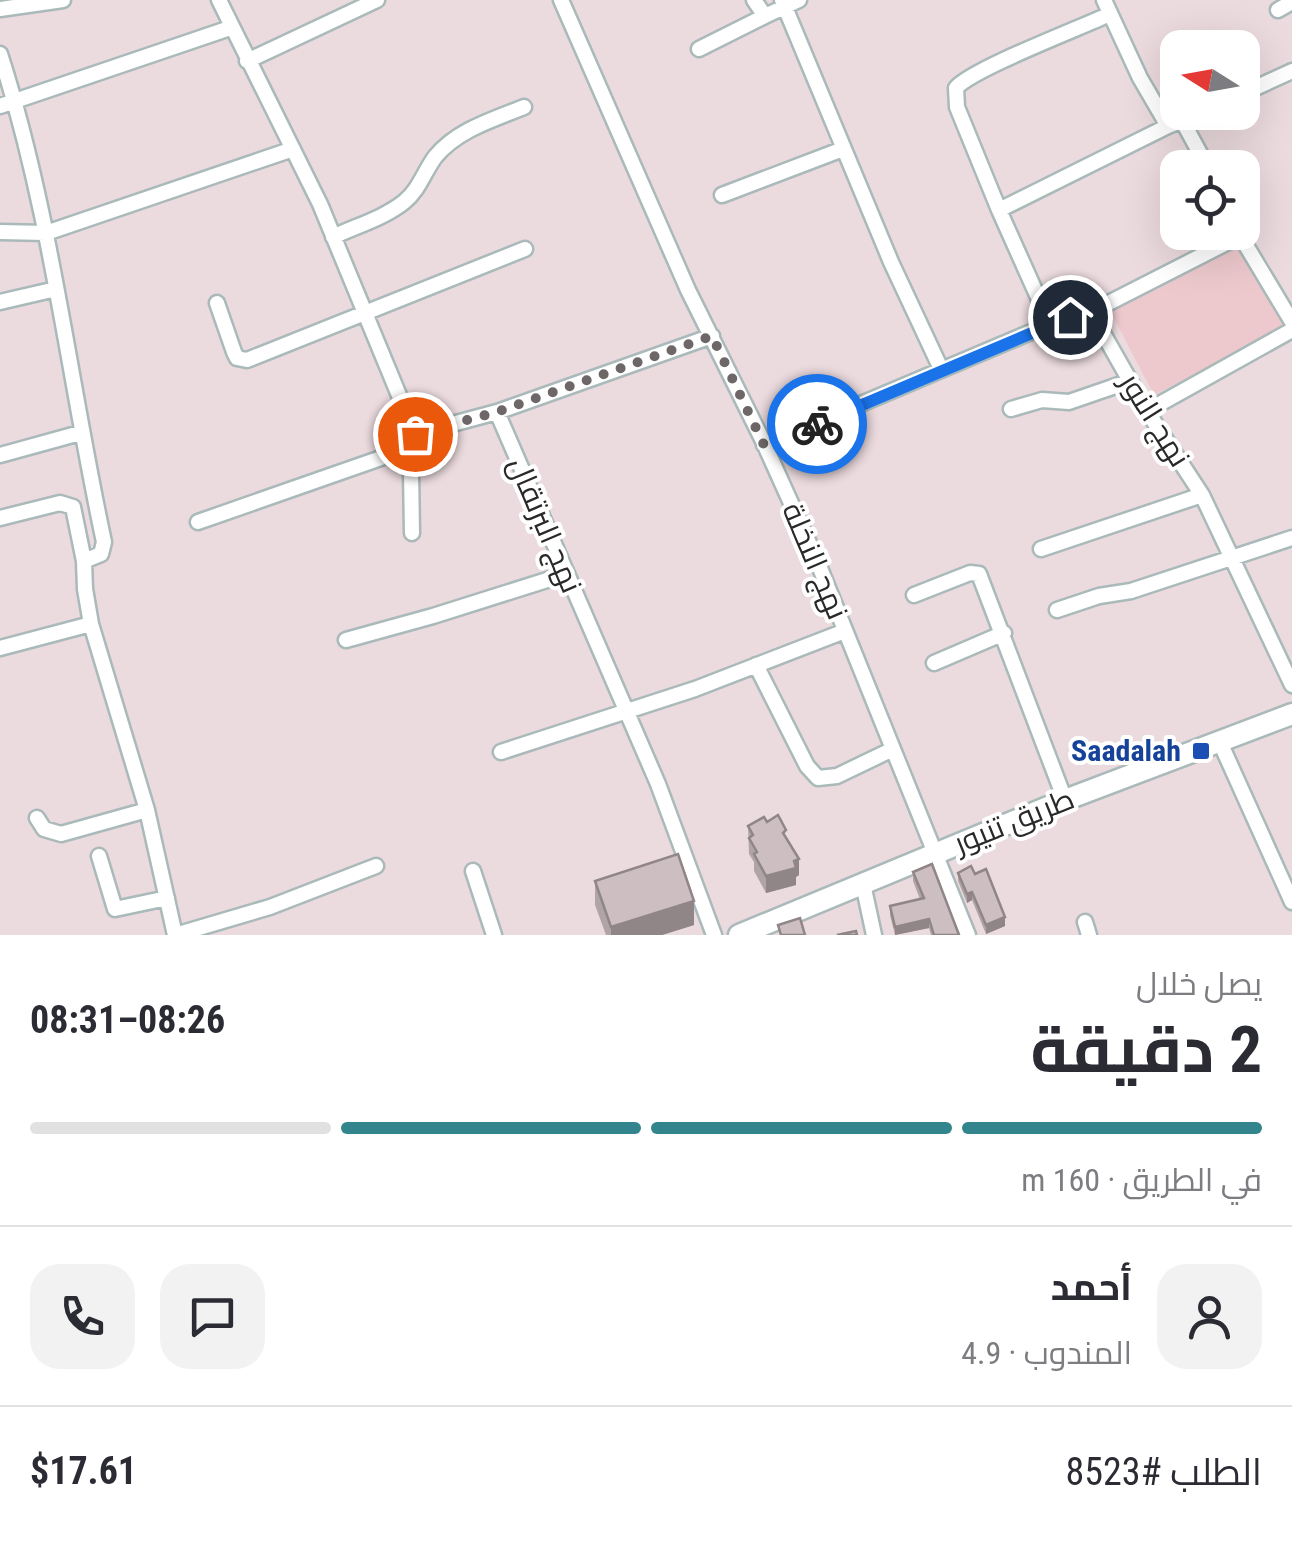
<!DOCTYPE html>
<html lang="ar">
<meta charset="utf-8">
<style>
:root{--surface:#fff;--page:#f2f2f3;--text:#2b2b33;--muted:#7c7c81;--line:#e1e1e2;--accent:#32858c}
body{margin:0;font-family:"Roboto Condensed",Cairo,sans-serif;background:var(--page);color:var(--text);direction:rtl;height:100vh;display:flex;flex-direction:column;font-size:38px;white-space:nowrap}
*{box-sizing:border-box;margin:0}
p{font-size:32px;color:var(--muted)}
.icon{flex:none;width:55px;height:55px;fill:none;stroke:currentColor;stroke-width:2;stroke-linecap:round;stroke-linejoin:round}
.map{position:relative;height:935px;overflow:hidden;direction:ltr}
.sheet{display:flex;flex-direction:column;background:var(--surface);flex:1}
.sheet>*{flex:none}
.needle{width:65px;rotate:281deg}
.controls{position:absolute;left:1160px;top:30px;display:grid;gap:20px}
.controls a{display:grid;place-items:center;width:100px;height:100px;border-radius:20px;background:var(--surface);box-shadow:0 10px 40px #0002;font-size:50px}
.pin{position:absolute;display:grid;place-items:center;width:85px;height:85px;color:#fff;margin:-42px;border:5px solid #fff;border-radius:50%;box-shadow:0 2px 10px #0007}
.courier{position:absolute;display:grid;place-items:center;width:100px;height:100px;margin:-50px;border:8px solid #1a73e8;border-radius:50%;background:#fff;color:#222;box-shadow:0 2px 12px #0007}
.overview em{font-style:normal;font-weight:700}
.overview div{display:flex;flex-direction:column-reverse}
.overview{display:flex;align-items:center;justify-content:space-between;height:170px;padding:0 30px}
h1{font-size:65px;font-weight:700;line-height:75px}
.bar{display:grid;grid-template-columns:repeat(4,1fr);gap:15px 10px;align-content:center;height:120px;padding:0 30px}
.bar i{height:12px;border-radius:8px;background:var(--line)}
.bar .on{background:var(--accent)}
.bar p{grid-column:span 4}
.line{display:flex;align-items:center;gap:25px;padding:0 30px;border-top:2px solid var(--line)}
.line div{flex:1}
.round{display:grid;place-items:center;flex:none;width:105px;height:105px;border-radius:30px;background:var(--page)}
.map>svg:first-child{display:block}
</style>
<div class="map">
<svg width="1292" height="935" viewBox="0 0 1292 935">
<rect width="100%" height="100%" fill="#ebdade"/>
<path fill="#edc9cd" d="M1232,248L1243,252L1287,327L1154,395L1109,309Z"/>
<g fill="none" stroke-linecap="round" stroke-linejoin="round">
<g stroke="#aab9b9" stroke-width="19">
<path id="street" d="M219,0L320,204L415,434L497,412L658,784L714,935
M561,0L688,290L763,441L818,563L968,935
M782,0L891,262L941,369
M1104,0L1140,78L1168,126
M0,9L63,0
M1278,10L1292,2
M765,16L799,0
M699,49L765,16L754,0
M0,54C51,212 69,380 104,542L101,554L84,561
M247,61L377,0
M1242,94L1292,71
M0,106L230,28
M1183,122L1208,168
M722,195L843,149
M999,210L957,107L956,88C972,69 1080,28 1110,14
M0,232L46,233L293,149
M1238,232L1292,322
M333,237C356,226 384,218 404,202C419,190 424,172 435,157C457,130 492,120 524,107
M0,302L56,289
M217,303L234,352L237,358L247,360L525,249
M1091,312L1240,236
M1050,324L999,210L1168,126L1204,112
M1011,409L1042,400L1069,402L1130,381
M1147,411L1292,330
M497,412L712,336
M405,442L411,471L412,533
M764,445L1050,324L1091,312L1147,411L1202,495L1292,685
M0,455L80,433
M0,518L60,503L73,507L84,561L85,589L91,624L147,810L175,935
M198,522L381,458L415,434
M1041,549L1202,495
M914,595L970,573L979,574L1065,800
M1057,610L1099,596L1131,591L1292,538
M346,640L433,616L566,574
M0,648L91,624
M934,663L1004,633
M756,665L807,766L818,778L837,776L893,749
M1219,740L1292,902
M501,752L695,689L845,631
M37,818L44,829L61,834L147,810
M99,856L115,909L167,898
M473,871L494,935
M863,884L874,935
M1085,922L1089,935
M175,935L270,907L376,866"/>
</g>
<g stroke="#aab9b9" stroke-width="25">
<path id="secondary" d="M739,935L1065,800L1292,714"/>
</g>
<use href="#street" stroke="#fff" stroke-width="14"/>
<use href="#secondary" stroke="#fff" stroke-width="20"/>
</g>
<path fill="#b0a4a6" d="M767,822L786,838L799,875L796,877V885L766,893L754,871V862L749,854L748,826Z
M913,872L959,935H931L929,928L895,935L890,915V906L920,899L913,881Z
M958,873L1005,926L986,934L972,900L967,903L958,881Z
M595,881L694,925L662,935H606L595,905Z"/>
<path fill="#908687" d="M799,859V875L796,877V885L766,893V876Z
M972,892V900L967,903V894Z
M694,901V925L662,935H611V927Z
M1005,917V926L986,934V925Z
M929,919V928L895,935V927Z"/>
<path fill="#cdbfc1" stroke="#908687" stroke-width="2.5" d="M778,815L786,830L783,833L799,859L794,861L796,868L766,876L754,854L757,852L749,838L753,835L748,826L764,817L767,822Z
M678,854L694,901L611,927L595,881Z
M932,864L959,935H934L929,919L895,927L890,906L924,898L913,872Z
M971,866L975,874L986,869L1005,917L986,925L972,892L967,894L958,873Z
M800,918L805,935H781L778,925Z
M856,931L857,935H837Z"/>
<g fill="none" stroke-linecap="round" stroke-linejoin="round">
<path stroke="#6d6768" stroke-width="10" stroke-dasharray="0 18" d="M415,434L497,412L712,336L764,445L817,424"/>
<path stroke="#1a73e8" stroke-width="12" d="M817,424L1070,317"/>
</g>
<rect fill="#1a4fb4" stroke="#fff" stroke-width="4" x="1191" y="741" width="20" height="20" rx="5"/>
<g text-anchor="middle" stroke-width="8" stroke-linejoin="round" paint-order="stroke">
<g font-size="30" fill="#292929" stroke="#fff">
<text transform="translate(1155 420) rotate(58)" y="10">نهج النور</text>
<text transform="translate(545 525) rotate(67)" y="10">نهج البرتقال</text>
<text transform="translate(815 561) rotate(67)" y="10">نهج النخلة</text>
<text transform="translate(1014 821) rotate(-22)" y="10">طريق تنيور</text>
</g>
<g font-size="30" font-weight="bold" fill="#164399" stroke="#fff" text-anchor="end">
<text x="1181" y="761">Saadalah</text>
</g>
</g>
</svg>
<div class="controls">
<a><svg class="needle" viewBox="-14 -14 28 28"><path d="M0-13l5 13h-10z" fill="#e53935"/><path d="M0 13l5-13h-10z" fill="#7c7c81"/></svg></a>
<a><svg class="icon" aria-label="locate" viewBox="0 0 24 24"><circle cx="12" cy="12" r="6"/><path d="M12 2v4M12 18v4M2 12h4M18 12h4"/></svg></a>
</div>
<div class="pin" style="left:415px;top:434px;background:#ea580c"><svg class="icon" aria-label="bag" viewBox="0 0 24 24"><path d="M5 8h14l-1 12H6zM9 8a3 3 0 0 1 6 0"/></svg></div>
<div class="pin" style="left:1070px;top:317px;background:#1f2937"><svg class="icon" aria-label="home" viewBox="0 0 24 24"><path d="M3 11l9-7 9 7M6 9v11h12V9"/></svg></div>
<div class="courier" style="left:817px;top:424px"><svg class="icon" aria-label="bike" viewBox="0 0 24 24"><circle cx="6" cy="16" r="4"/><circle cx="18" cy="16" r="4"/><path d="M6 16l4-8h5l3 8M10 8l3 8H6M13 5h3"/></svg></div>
</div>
<section class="sheet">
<div class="overview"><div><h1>2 دقيقة</h1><p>يصل خلال</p></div><em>08:26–08:31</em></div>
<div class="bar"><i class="on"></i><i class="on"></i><i class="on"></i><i></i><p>في الطريق · 160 m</p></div>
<div class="line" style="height:180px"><a class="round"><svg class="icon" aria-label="person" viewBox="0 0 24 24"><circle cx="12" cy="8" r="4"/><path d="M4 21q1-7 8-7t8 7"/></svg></a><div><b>أحمد</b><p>المندوب · 4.9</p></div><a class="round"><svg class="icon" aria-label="chat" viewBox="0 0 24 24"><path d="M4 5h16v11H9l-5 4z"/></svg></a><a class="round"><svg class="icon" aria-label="phone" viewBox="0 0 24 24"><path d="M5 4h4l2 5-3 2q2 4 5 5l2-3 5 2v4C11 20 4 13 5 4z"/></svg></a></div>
<div class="line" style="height:130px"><div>الطلب #8523</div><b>$17.61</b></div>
</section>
